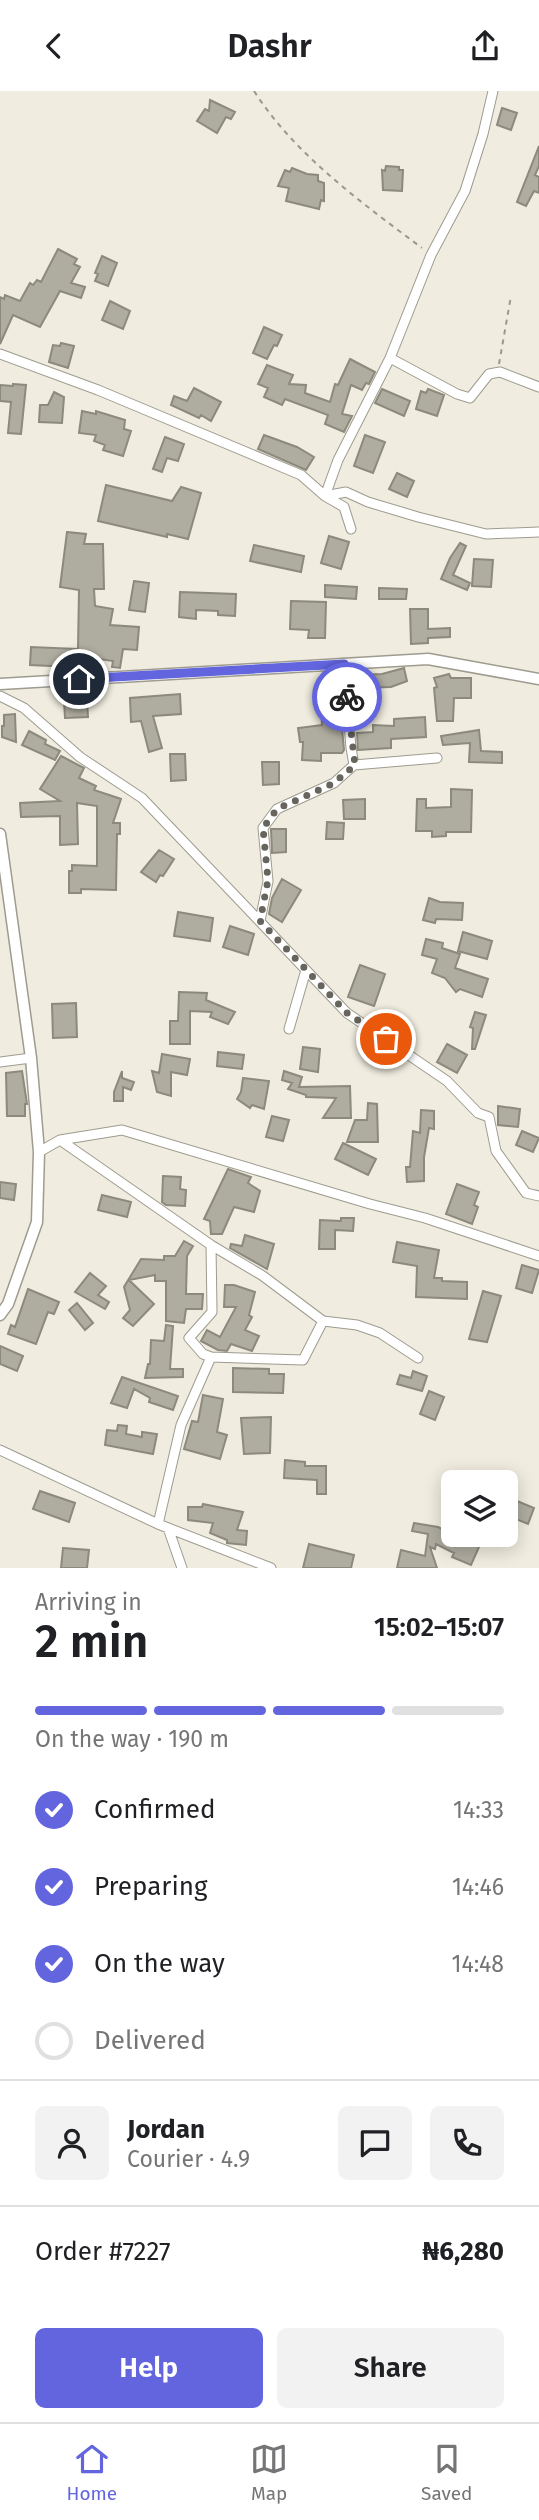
<!DOCTYPE html>
<meta charset="utf-8">
<style>
:root{--surface:#fff;--page:#f2f2f2;--text:#202124;--muted:#757577;--line:#e0e0e0;--accent:#6265de}
body{margin:0;font-family:"Fira Sans",sans-serif;background:var(--page);color:var(--text);height:100vh;display:flex;flex-direction:column;font-size:26px;white-space:nowrap}
*{box-sizing:border-box;margin:0}
p{font-size:23px;color:var(--muted)}
.icon{flex:none;width:38px;height:38px;fill:none;stroke:currentColor;stroke-width:2;stroke-linecap:round;stroke-linejoin:round}
.map{position:relative;height:1477px;overflow:hidden}
.drawer{display:flex;flex-direction:column;background:var(--surface);flex:1}
.drawer>*{flex:none}
.tools{position:absolute;left:441px;top:1379px;display:grid;gap:14px}
.tools a{display:grid;place-items:center;width:77px;height:77px;border-radius:10px;background:var(--surface);box-shadow:0 4px 18px #0003;font-size:35px}
.pin{position:absolute;display:grid;place-items:center;width:60px;height:60px;color:#fff;margin:-30px;border:4px solid #fff;border-radius:50%;box-shadow:0 2px 7px #0007}
.courier{position:absolute;display:grid;place-items:center;width:70px;height:70px;margin:-35px;border:5px solid #6265de;border-radius:50%;background:#fff;color:#222;box-shadow:0 2px 9px #0007}
.headline em{font-style:normal;font-weight:600}
.headline div{display:flex;flex-direction:column-reverse}
.headline{display:flex;align-items:center;justify-content:space-between;height:119px;padding:0 35px}
h1{font-size:46px;font-weight:600;line-height:52px}
.bar{display:grid;grid-template-columns:repeat(4,1fr);gap:10px 7px;align-content:center;height:84px;padding:0 35px}
.bar i{height:9px;border-radius:5px;background:var(--line)}
.bar .active{background:var(--accent)}
.bar p{grid-column:span 4}
.line{display:flex;align-items:center;gap:18px;padding:0 35px;border-top:2px solid var(--line)}
.line div{flex:1}
.round{display:grid;place-items:center;flex:none;width:74px;height:74px;border-radius:10px;background:var(--page)}
ol{padding:0 35px;list-style:none}
li{display:flex;align-items:center;gap:21px;height:77px}
li p{margin-inline-start:auto}
li .icon{padding:7px;border-radius:50%;background:var(--accent);color:#fff;stroke-width:4}
li:last-child{color:var(--muted)}
li i{width:38px;height:38px;border:4px solid var(--line);border-radius:50%}
.button{display:flex;gap:14px;margin-top:auto;padding:14px 35px}
.button a{flex:1;height:80px;border-radius:10px;background:var(--accent);color:#fff;font-size:28px;font-weight:600;line-height:80px;text-align:center}
.button a+a{background:var(--page);color:var(--text)}
header{display:flex;justify-content:space-between;align-items:center;height:91px;padding:0 35px;background:var(--surface);font-size:32px;font-weight:600}
.dock{display:flex;justify-content:space-around;align-items:center;height:98px;border-top:2px solid var(--line);background:var(--surface);font-size:19px;color:var(--muted)}
.dock a{display:grid;justify-items:center;gap:4px}
.dock .active{color:var(--accent)}
.map>svg:first-child{display:block}
</style>
<header><svg class="icon" aria-label="back" viewBox="0 0 24 24"><path d="M15 5l-7 7 7 7"/></svg>Dashr<svg class="icon" aria-label="share" viewBox="0 0 24 24"><path d="M12 15V3M7 8l5-5 5 5M5 13v7h14v-7"/></svg></header>
<div class="map">
<svg width="539" height="1477" viewBox="0 0 539 1477">
<rect width="100%" height="100%" fill="#f0ecdf"/>
<path fill="#afaca0" stroke="#8c897d" stroke-width="2" d="M210,9L235,21L231,28L226,26L217,42L197,30L205,18L209,20Z
M502,17L517,22L511,39L497,34Z
M539,55V75L535,84L539,86V102L534,100L526,115L517,111Z
M386,75L399,76V79H403L402,100L383,99L382,79L385,80Z
M292,77L307,83L318,84V90L324,92V110L321,109L319,118L286,110L289,97L278,95L285,79L290,81Z
M58,158L77,168L74,173L80,176L71,192L85,196L81,207L60,200L40,236L13,224L0,253V206L4,208L5,204L20,210L30,192L33,194L37,189L41,191Z
M102,165L117,172L108,195L95,190L98,183L95,182Z
M110,210L130,220L123,238L102,229Z
M264,236L282,244L277,255L274,254L267,268L253,262Z
M61,252L74,255L68,277L49,271L53,254L60,255Z
M350,268L375,281L369,293L366,292L362,299L351,294L342,323L352,325L344,341L325,333L328,324L285,308L282,314L264,306L268,297L258,293L267,274L293,284L289,293L306,294L305,302L330,311L335,293L338,294Z
M13,293L26,294L21,343L8,342L11,311L0,310V294L13,295Z
M194,297L221,311L211,330L201,324L199,327L171,314L174,305L187,310Z
M382,298L410,310L404,325L375,312Z
M428,298L444,304L437,325L416,318L421,300L426,302Z
M54,301L64,306L62,332L39,331L40,314H48Z
M82,320L96,323V320L125,329L124,338L131,340L123,365L103,359L105,354L94,350L96,344L79,342Z
M264,344L297,356L314,366L306,379L258,358Z
M365,344L385,351L373,382L354,375Z
M165,346L184,353L178,370L167,367L162,381L153,378Z
M397,382L414,390L407,406L389,398Z
M106,394L172,410L181,396L201,402L188,448L167,443V446L98,430Z
M67,441L86,443L84,453H103L104,498H94L95,515L113,518L110,534L139,536L137,559L123,558L120,577L112,576L113,570L92,567H72V576L30,574L31,556L78,558L79,499L60,496Z
M329,445L349,451L341,478L321,472Z
M460,452L466,455L453,484L470,492L467,499L441,488L450,467Z
M254,454L304,465L301,481L250,470Z
M474,468L493,469L491,496L472,495Z
M134,490L149,492L145,521L129,519Z
M325,494L357,496L356,508L325,506Z
M379,497L407,498L406,508H379Z
M180,501L236,503L235,525L218,524V520L196,519V528L179,526Z
M291,510L326,511L325,547H308L309,539L290,538Z
M410,518H428V538L450,537V546L428,547V552L411,553Z
M404,577L407,590L391,596L361,597L360,584L382,583Z
M449,583L451,587H471V607H454L453,630H437L434,597L437,596L434,587Z
M180,603L181,623L153,625L162,657L149,661L141,630L131,631L130,607Z
M87,609L88,626L65,627L64,610Z
M321,615H340L344,659L342,662H321V670L302,669L303,651H300L298,637L322,634Z
M15,623L16,651L2,646V635H4V624Z
M425,626L426,646L391,648V657L358,659L357,642L373,641V634L394,635V628Z
M479,639L481,660L502,661V672L469,671L470,652L443,654L441,645Z
M29,640L46,649L45,653L60,660L55,669L22,654Z
M170,663H185L186,689L171,690Z
M61,665L84,677L79,687L96,695L94,699L121,708L113,732H120V743H117L116,799L81,798V802H69V780H72V774L97,775V715L77,712L78,753L60,754V725L21,726L20,712L60,710L40,698Z
M262,671H279V693L263,694Z
M451,698L472,699L471,741H446V745L432,746V740H416L417,708H426V717L451,716Z
M365,708V728H344L343,709Z
M327,731L344,732L343,748H326Z
M271,738H286V761L272,762Z
M159,759L174,768L163,785L160,784L156,791L141,781Z
M282,788L301,799L282,831L269,823L272,807Z
M429,807L440,811L463,812L462,829L436,828L435,832L423,829Z
M178,821L213,827L210,850L174,845Z
M230,835L254,843L248,864L223,856Z
M463,841L492,850L487,868L458,860Z
M426,848L443,852L442,857L460,863L455,877L488,888L482,906L460,898L456,901L445,887L432,882L437,868L422,864Z
M360,874L385,883L374,915L348,906Z
M179,901L207,902L206,909L235,921L228,933L210,926L212,921L190,920V953H170V930H178Z
M76,912L77,946L53,947L52,913Z
M475,921L486,924L475,958H472L473,937L470,936Z
M447,953L467,964L457,982L437,971Z
M303,956L320,958L318,981L300,978Z
M218,961L244,964L242,978L217,975Z
M162,963L190,968L187,984L171,981V1005L157,1001L152,980L159,982Z
M22,980L27,1013H25V1025H7L6,982Z
M122,980V987L134,991L131,999L123,996V1010H114V1001Z
M284,980L302,986L299,996L350,995L351,1027H323L336,1007L306,1006V1004L288,998L292,992L282,989Z
M243,987L269,990L264,1018L252,1014L250,1017L237,1008L241,1001Z
M368,1012L377,1013L378,1051H347L355,1029H367Z
M498,1015L520,1018L518,1036L498,1034Z
M421,1019L434,1020V1038L429,1037L424,1066V1090L407,1091L406,1076H410L413,1040L420,1042Z
M272,1025L289,1029L283,1050L266,1046Z
M522,1040L539,1047L533,1061L516,1054Z
M343,1052L376,1068L368,1084L335,1068Z
M228,1078L251,1086L248,1092L260,1100L254,1121L234,1116L222,1143H211L210,1130L204,1128Z
M163,1085L181,1086L180,1098L186,1099L185,1115L166,1114L162,1111Z
M0,1091L16,1093L14,1109L0,1107Z
M457,1093L479,1101L474,1114L478,1116L472,1133L446,1123Z
M102,1104L131,1111L127,1126L98,1119Z
M341,1127H354L353,1140L335,1139V1158H319L320,1129L341,1130Z
M245,1144L274,1153L267,1178L230,1157L231,1153L242,1155Z
M184,1150L193,1155L187,1165L186,1203H203L202,1218H186L184,1232L166,1230V1190H155V1184L129,1189L154,1213L133,1235L123,1227L130,1219L124,1196L141,1168L164,1169V1165H175Z
M397,1151L439,1159L434,1187H442V1190L467,1191V1208L416,1206L417,1175L393,1171Z
M522,1174L539,1179L532,1202L516,1197Z
M90,1182L106,1195L98,1204L109,1211L105,1218L75,1201Z
M225,1194H234L255,1201L249,1224L252,1226L245,1239L259,1245L252,1260L231,1253L227,1260L218,1259L201,1250L207,1239L220,1246L236,1216H224Z
M28,1198L59,1211L54,1223L48,1221L36,1253L8,1243L11,1234L15,1236Z
M483,1200L501,1205L487,1251L469,1248Z
M77,1212L93,1232L85,1239L69,1219Z
M166,1234L173,1235L170,1278H183V1286L145,1287L148,1273H150L151,1249L164,1250Z
M0,1255L23,1265L17,1280L0,1273Z
M233,1277L269,1278V1283H284L283,1302L233,1301Z
M413,1280L427,1285L422,1300L397,1293L400,1284L411,1287Z
M122,1286L178,1305L173,1319L149,1311L150,1307L134,1298L127,1317L111,1312Z
M429,1300L444,1306L435,1329L420,1323Z
M203,1304L223,1308L217,1341L227,1344L220,1368L184,1358L192,1330L198,1331Z
M271,1326L270,1362L244,1363L241,1327Z
M118,1334L127,1335L126,1343L142,1346V1341L157,1343L153,1363L105,1354L107,1339L117,1340Z
M285,1369L305,1371V1375H326V1403H317V1389L284,1387Z
M40,1400L75,1412L69,1431L33,1418Z
M517,1410L534,1417L528,1433L511,1426Z
M203,1413L243,1421L237,1439L247,1440L246,1454L227,1452V1449L210,1442L213,1432L188,1429V1416H202Z
M414,1432L438,1436L479,1456L471,1474L452,1466L454,1462L436,1453L435,1458L430,1456L437,1477H397L401,1459L425,1465L428,1443L412,1440Z
M309,1453L354,1464L351,1477H303Z
M63,1457L89,1459L87,1477H61Z"/>
<g fill="none" stroke-linecap="round" stroke-linejoin="round">
<g stroke="#9e9b8f" stroke-width="11">
<path id="minor" d="M0,263L98,299L301,384L325,405L344,416L351,438
M390,267L431,164L465,100L483,43L493,0
M325,405L338,369L390,267L457,303L470,307L489,283L500,281L539,296
M325,405L346,401L368,411L418,426L486,443L539,441
M344,573L351,657L354,674
M0,605L24,617L80,666L142,707L347,922L447,990L478,1022L489,1026L496,1060L526,1102L539,1105
M260,830L268,790L263,737L277,718L334,692L354,674L437,667
M289,938L306,879
M0,971L31,967
M60,1049L211,1154L263,1185L323,1230L357,1234L380,1242L418,1267
M39,1061L60,1049L122,1039L370,1113L425,1127L539,1165
M211,1154L212,1221L189,1247L203,1263L211,1266L303,1269L323,1230
M0,1359L158,1433L271,1477
M158,1433L181,1334L211,1266
M168,1437L182,1477"/>
</g>
<g stroke="#9e9b8f" stroke-width="13">
<path id="tertiary" d="M0,593L428,568L539,588
M0,743L31,967L39,1061L37,1131L8,1213L0,1224"/>
</g>
<path stroke="#9b988e" stroke-width="2" stroke-dasharray="5 5" stroke-linecap="butt" d="M254,0C295,64 362,112 422,157
M499,273L511,205"/>
<use href="#minor" stroke="#fff" stroke-width="9"/>
<use href="#tertiary" stroke="#fff" stroke-width="10"/>
</g>
<g fill="none" stroke-linecap="round" stroke-linejoin="round">
<path stroke="#66645c" stroke-width="7" stroke-dasharray="0 12.6" d="M347,606L355,674L334,692L277,718L263,737L268,789L260,830L347,922L386,948"/>
<path stroke="#6265de" stroke-width="9" d="M79,588L344,573L347,606"/>
</g>
</svg>
<div class="tools">
<a><svg class="icon" aria-label="layers" viewBox="0 0 24 24"><path d="M12 4l9 5-9 5-9-5zM3 14l9 5 9-5"/></svg></a>
</div>
<div class="pin" style="left:386px;top:948px;background:#ea580c"><svg class="icon" aria-label="bag" viewBox="0 0 24 24"><path d="M5 8h14l-1 12H6zM9 8a3 3 0 0 1 6 0"/></svg></div>
<div class="pin" style="left:79px;top:588px;background:#1f2937"><svg class="icon" aria-label="home" viewBox="0 0 24 24"><path d="M3 11l9-7 9 7M6 9v11h12V9"/></svg></div>
<div class="courier" style="left:347px;top:606px"><svg class="icon" aria-label="bike" viewBox="0 0 24 24"><circle cx="6" cy="16" r="4"/><circle cx="18" cy="16" r="4"/><path d="M6 16l4-8h5l3 8M10 8l3 8H6M13 5h3"/></svg></div>
</div>
<section class="drawer">
<div class="headline"><div><h1>2 min</h1><p>Arriving in</p></div><em>15:02–15:07</em></div>
<div class="bar"><i class="active"></i><i class="active"></i><i class="active"></i><i></i><p>On the way · 190 m</p></div>
<ol>
<li><svg class="icon" aria-label="check" viewBox="0 0 24 24"><path d="M5 12l5 5 9-10"/></svg>Confirmed<p>14:33</p></li>
<li><svg class="icon" aria-label="check" viewBox="0 0 24 24"><path d="M5 12l5 5 9-10"/></svg>Preparing<p>14:46</p></li>
<li><svg class="icon" aria-label="check" viewBox="0 0 24 24"><path d="M5 12l5 5 9-10"/></svg>On the way<p>14:48</p></li>
<li><i></i>Delivered</li>
</ol>
<div class="line" style="height:126px"><a class="round"><svg class="icon" aria-label="person" viewBox="0 0 24 24"><circle cx="12" cy="8" r="4"/><path d="M4 21q1-7 8-7t8 7"/></svg></a><div><b>Jordan</b><p>Courier · 4.9</p></div><a class="round"><svg class="icon" aria-label="chat" viewBox="0 0 24 24"><path d="M4 5h16v11H9l-5 4z"/></svg></a><a class="round"><svg class="icon" aria-label="phone" viewBox="0 0 24 24"><path d="M5 4h4l2 5-3 2q2 4 5 5l2-3 5 2v4C11 20 4 13 5 4z"/></svg></a></div>
<div class="line" style="height:91px"><div>Order #7227</div><b>₦6,280</b></div>
<div class="button"><a>Help</a><a>Share</a></div>
</section>
<nav class="dock">
<a class="active"><svg class="icon" aria-label="home" viewBox="0 0 24 24"><path d="M3 11l9-7 9 7M6 9v11h12V9"/></svg>Home</a>
<a><svg class="icon" aria-label="map" viewBox="0 0 24 24"><path d="M3 6l6-2 6 2 6-2v14l-6 2-6-2-6 2zM9 4v14M15 6v14"/></svg>Map</a>
<a><svg class="icon" aria-label="saved" viewBox="0 0 24 24"><path d="M7 4h10v16l-5-4-5 4z"/></svg>Saved</a>
</nav>
